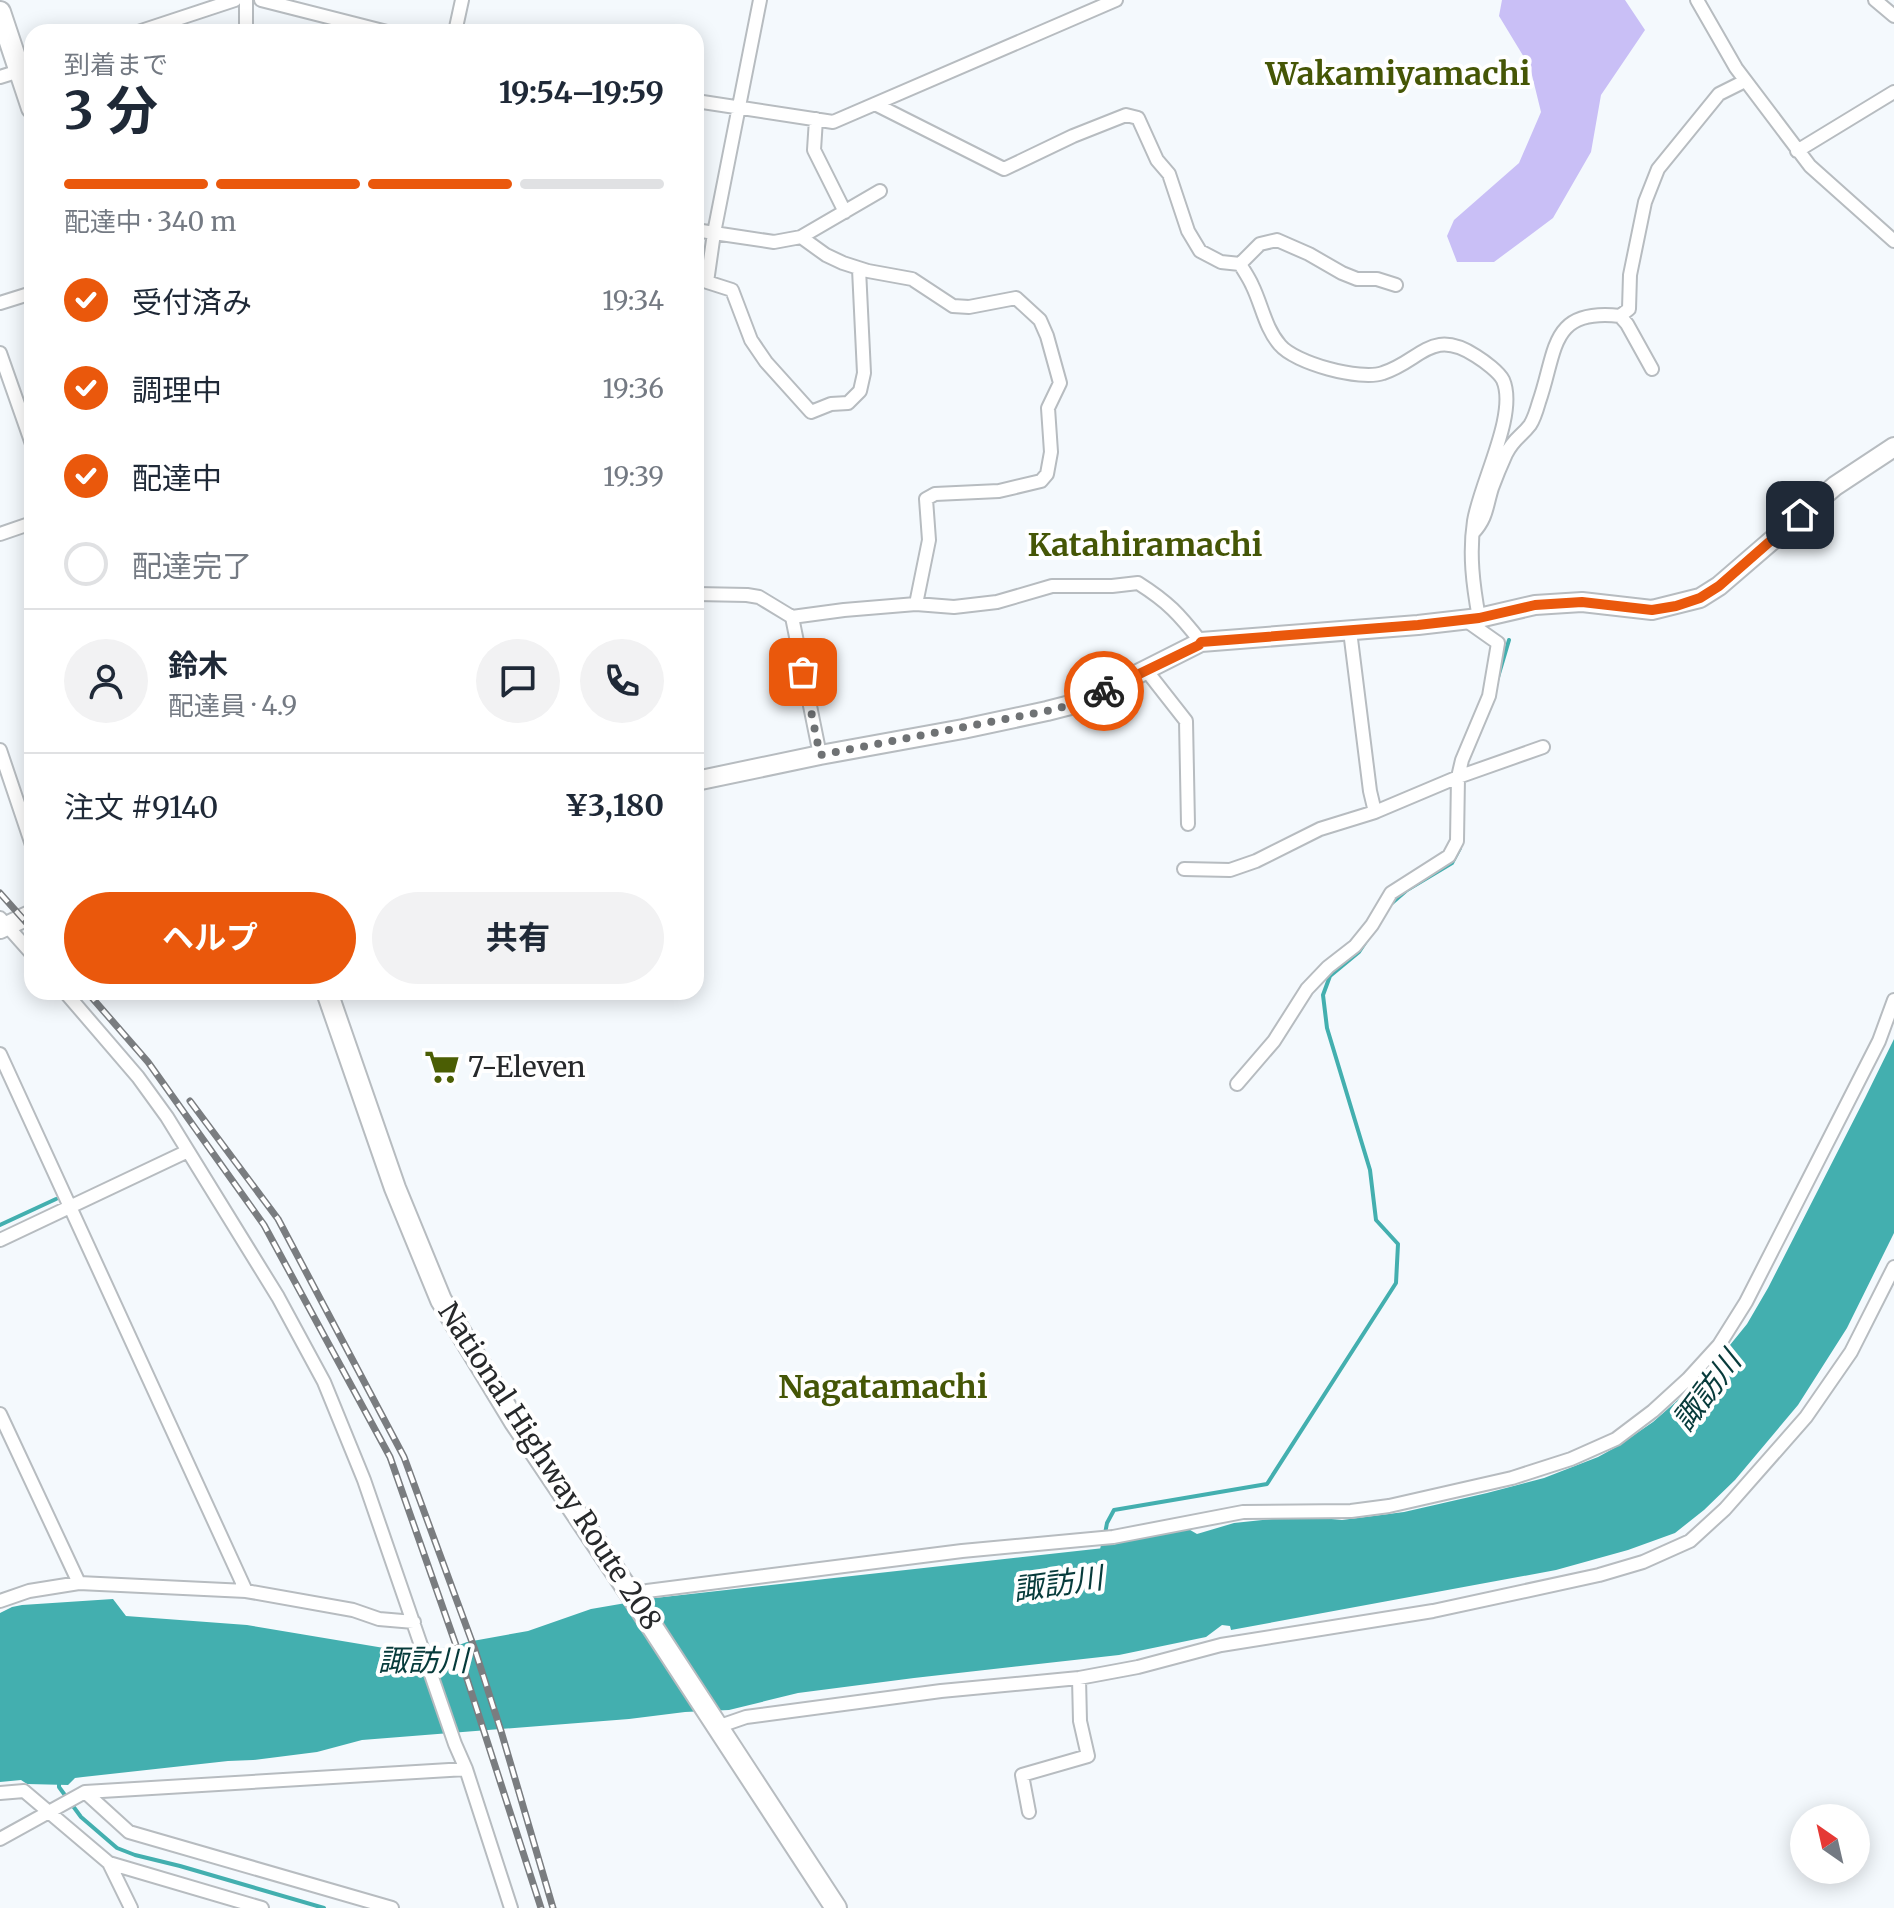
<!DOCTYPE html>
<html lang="ja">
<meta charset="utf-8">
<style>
:root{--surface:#fff;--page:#f2f2f3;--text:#1f2937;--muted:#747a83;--line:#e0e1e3;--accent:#ea580c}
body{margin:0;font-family:Merriweather,"Noto Sans JP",serif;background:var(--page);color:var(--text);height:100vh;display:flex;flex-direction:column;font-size:30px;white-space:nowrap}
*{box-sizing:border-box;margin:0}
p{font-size:26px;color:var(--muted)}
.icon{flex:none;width:44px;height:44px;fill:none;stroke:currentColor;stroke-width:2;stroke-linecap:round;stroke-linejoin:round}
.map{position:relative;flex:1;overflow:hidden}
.side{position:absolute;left:24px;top:24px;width:680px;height:976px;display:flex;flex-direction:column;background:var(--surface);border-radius:24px;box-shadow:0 4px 20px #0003}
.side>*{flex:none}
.needle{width:52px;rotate:326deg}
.fabs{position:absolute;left:1790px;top:1804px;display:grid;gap:16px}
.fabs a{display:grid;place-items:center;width:80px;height:80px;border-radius:50%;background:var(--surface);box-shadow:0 4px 20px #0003;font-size:40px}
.pin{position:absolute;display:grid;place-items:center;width:68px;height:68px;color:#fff;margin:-34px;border-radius:16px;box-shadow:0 4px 12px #0006}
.courier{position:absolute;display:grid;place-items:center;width:80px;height:80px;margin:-40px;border:6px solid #ea580c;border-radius:50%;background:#fff;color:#222;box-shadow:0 2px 10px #0007}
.head em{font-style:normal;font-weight:700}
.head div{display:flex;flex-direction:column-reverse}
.head{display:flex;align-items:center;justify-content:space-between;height:136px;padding:0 40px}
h1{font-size:52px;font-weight:700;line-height:60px}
.bar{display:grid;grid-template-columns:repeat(4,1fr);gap:12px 8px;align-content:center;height:96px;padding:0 40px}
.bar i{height:10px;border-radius:6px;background:var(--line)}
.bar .selected{background:var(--accent)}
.bar p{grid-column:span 4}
.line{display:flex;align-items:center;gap:20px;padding:0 40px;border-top:2px solid var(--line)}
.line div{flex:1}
.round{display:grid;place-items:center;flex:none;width:84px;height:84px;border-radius:42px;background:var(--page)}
ol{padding:0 40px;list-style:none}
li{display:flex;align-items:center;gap:24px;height:88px}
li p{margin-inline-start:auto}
li .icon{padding:8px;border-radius:50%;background:var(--accent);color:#fff;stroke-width:4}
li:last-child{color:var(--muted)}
li i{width:44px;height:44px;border:4px solid var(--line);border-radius:50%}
.cta{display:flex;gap:16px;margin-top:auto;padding:16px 40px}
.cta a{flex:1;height:92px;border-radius:48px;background:var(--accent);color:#fff;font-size:32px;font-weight:700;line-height:92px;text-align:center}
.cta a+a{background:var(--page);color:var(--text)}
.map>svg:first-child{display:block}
</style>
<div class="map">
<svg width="1894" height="1908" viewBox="0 0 1894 1908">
<rect width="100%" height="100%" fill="#f4f9fd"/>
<path fill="#c9bff6" d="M1502,0H1625L1645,30L1601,95L1591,152L1553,218L1494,262H1457L1447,236L1454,220L1519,163L1541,112L1530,67L1499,16Z"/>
<path fill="#43afaf" d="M1894,1039V1233L1847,1328L1798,1405L1735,1480L1704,1510L1675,1533L1628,1550L1556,1570L1231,1630L1230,1626L1222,1625L1206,1637L1119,1655L914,1678L798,1693L729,1710L685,1712L629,1719L362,1740L317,1752L253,1760L228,1761L83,1777L75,1778L68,1785L27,1784L21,1780L0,1782V1613L12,1607L22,1605L113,1599L126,1616L247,1625L396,1650L401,1647L451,1648L467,1642L528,1631L591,1609L655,1598L1104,1548V1543L1107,1542L1112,1545L1185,1527L1197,1534L1234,1523L1300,1516L1342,1520L1404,1512L1487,1493L1544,1478L1598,1457L1618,1446L1653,1422L1704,1377L1747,1324L1768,1288L1865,1098Z"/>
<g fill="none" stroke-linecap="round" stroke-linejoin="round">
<path stroke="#43afaf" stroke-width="4" d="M1496,684L1509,640
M1392,903L1407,890L1452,863L1460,848V843
M0,1225L56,1199
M1102,1550L1107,1523L1114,1510L1267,1484L1396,1283L1398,1244L1376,1220L1370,1170L1327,1028L1323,995L1330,976L1359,952L1367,940
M59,1783V1787L81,1817L117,1848L135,1855L180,1866L324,1908"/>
<g stroke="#b7bcc0" stroke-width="16">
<path id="minor" d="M246,0V32
M261,0L387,32
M1697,0L1736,68L1810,166L1894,241
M1875,0L1894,16
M138,32L235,0
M455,32L462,0
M0,77L32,67
M696,101L833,122L1116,0
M875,104L1004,169L1073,136L1126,115L1138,118L1157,160L1169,174L1188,231L1200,251L1221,262L1240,264
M816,119L814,150L845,212
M1797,151L1894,92
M696,230L714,233L760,0
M801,237L880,191
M1240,264C1244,271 1249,278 1252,285C1262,305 1265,328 1280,345C1295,363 1360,381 1383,373C1421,361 1431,327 1476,356C1484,361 1499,372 1503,380C1518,414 1480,483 1474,521C1469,554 1473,585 1479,618
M1240,264L1260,244L1277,240L1309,254L1342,273L1357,279H1377L1396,285
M859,269L864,373L860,391L848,403L831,404L811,412L766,362L751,340L732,290L707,282L714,233L774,242L801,237L826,255L843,263L868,271L912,279L953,306L969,307L1016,298L1040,320L1047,336L1060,383L1048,408L1051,452L1047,474L1041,481L999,491L935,494L926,499L929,540L916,604
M0,303L32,293
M1620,316L1629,309L1630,275L1645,202L1658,169L1719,94L1745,81
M0,353L32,444
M1473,533C1487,518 1486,507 1492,488C1496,477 1501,465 1506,454C1514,438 1521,437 1530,425C1534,419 1537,409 1539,402C1557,351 1549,308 1620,316L1627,324L1652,369
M0,534L32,523
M696,594L747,595L759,597L792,617L844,610L916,604L954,607L997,602L1052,586H1112L1138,583C1168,602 1179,614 1201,642
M792,617L820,755
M1350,631L1370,791L1375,812
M1146,670L1186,721L1188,824
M0,750L32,845
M1184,869L1230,870L1256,861L1320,829L1375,812L1458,777L1543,747
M0,918L32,954
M65,992L138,1077L167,1117L278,1297L324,1382L364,1480L455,1744L466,1769L511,1908
M0,1054L246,1591
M1237,1084L1274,1041L1307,989L1328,967L1355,946L1372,925L1391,893L1449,856L1457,841L1458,777L1462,760L1489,696L1498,643L1464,619
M0,1240L188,1151
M0,1414L79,1583
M632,1597L647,1591L962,1551L1113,1537L1243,1512L1351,1511L1389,1506L1512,1478L1571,1459L1616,1439L1653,1411L1688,1379L1719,1345L1746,1302L1879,1041L1894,1000
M0,1601L29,1591L79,1583L246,1591L353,1610L379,1619L414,1622
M717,1727L746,1717L941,1691L1079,1678L1138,1667L1221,1645L1433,1611L1599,1575L1643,1562L1690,1541L1725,1509L1806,1417L1851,1352L1894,1267
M85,1792L129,1832L392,1908
M0,1793L24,1791L109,1863L262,1908
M1029,1812L1022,1775L1088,1756L1080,1721L1079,1678
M0,1839L85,1792L466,1769
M109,1863L131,1908"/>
</g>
<g stroke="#b7bcc0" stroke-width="22">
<path id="secondary" d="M696,781L820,755L963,729L1047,711L1082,702L1201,642L1418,625L1479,618L1535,605L1582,602L1652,610L1700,598L1719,586L1835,486L1894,447
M0,929L32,914"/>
</g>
<g stroke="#b7bcc0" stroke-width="24">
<path id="trunk" d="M0,12L32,108
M327,992L395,1188L441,1300L515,1422L638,1605L836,1908"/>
</g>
<use href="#minor" stroke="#fff" stroke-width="12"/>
<use href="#secondary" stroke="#fff" stroke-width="18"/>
<use href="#trunk" stroke="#fff" stroke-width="20"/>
<g stroke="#7a7d80" stroke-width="7">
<path id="rail" d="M0,893L32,929
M87,992L148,1062L264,1225L390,1457L458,1651L541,1908
M190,1101L278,1219L404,1457L475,1650L501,1731L553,1908"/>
</g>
<use href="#rail" stroke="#fff" stroke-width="4" stroke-dasharray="12" stroke-linecap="butt"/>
</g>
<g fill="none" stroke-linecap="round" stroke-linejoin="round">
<path stroke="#6f7274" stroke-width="8" stroke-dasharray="0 14.4" d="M803,672L820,755L1047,711L1082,702L1104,691"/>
<path stroke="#ea580c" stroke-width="10" d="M1104,691L1199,645L1201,642L1418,625L1479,618L1535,605L1582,602L1652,610L1676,606L1700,598L1719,586L1800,515"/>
</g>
<defs>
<g id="supermarket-bare" transform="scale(2.76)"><path d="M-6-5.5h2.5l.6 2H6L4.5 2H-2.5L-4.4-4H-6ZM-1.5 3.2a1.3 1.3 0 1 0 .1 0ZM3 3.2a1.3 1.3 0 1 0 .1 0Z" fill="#4b5e04" stroke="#fff" stroke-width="2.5" paint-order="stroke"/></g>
</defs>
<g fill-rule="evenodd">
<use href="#supermarket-bare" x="442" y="1067"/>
</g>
<g text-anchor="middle" stroke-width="8" stroke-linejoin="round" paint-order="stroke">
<g font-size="28" fill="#27292b" stroke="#fff" text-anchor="start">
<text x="468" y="1077">7-Eleven</text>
</g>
<g font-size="28" fill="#27292b" stroke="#fff">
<text transform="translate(550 1466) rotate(57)" y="10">National Highway Route 208</text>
</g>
<g font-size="30" font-style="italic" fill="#073b3b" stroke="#fff">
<text transform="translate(1707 1391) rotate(-53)" y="10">諏訪川</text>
<text transform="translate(1058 1584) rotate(-8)" y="10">諏訪川</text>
<text x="423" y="1671">諏訪川</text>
</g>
<g font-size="32" font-weight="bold" fill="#455606" stroke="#fff">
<text x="1398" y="85">Wakamiyamachi</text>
<text x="1145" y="556">Katahiramachi</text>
<text x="883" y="1398">Nagatamachi</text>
</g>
</g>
</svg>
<div class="fabs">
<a><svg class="needle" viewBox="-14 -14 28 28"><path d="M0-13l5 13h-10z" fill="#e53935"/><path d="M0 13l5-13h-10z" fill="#747a83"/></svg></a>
</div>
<div class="pin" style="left:803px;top:672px;background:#ea580c"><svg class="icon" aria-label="bag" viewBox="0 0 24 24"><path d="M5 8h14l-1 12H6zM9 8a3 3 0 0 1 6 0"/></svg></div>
<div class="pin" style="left:1800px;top:515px;background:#1f2937"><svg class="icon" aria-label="home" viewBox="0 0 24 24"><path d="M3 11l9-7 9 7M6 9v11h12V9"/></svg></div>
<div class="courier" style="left:1104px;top:691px"><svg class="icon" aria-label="bike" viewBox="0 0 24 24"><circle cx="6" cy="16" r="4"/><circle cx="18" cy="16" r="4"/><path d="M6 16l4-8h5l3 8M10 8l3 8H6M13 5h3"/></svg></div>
<section class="side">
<div class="head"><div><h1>3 分</h1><p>到着まで</p></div><em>19:54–19:59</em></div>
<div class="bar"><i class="selected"></i><i class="selected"></i><i class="selected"></i><i></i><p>配達中 · 340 m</p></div>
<ol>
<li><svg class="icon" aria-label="check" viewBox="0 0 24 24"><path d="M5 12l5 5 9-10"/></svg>受付済み<p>19:34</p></li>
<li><svg class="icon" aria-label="check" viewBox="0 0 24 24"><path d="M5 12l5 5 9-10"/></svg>調理中<p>19:36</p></li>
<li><svg class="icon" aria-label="check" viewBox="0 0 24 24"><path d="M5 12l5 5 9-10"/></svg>配達中<p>19:39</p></li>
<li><i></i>配達完了</li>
</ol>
<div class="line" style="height:144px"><a class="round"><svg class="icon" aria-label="person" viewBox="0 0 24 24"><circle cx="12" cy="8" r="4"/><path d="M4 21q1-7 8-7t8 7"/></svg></a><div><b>鈴木</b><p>配達員 · 4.9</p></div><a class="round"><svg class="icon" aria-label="chat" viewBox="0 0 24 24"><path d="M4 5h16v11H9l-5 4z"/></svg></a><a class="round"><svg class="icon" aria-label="phone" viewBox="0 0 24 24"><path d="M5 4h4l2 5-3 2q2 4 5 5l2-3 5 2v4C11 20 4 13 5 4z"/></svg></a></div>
<div class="line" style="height:104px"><div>注文 #9140</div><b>¥3,180</b></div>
<div class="cta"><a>ヘルプ</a><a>共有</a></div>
</section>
</div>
